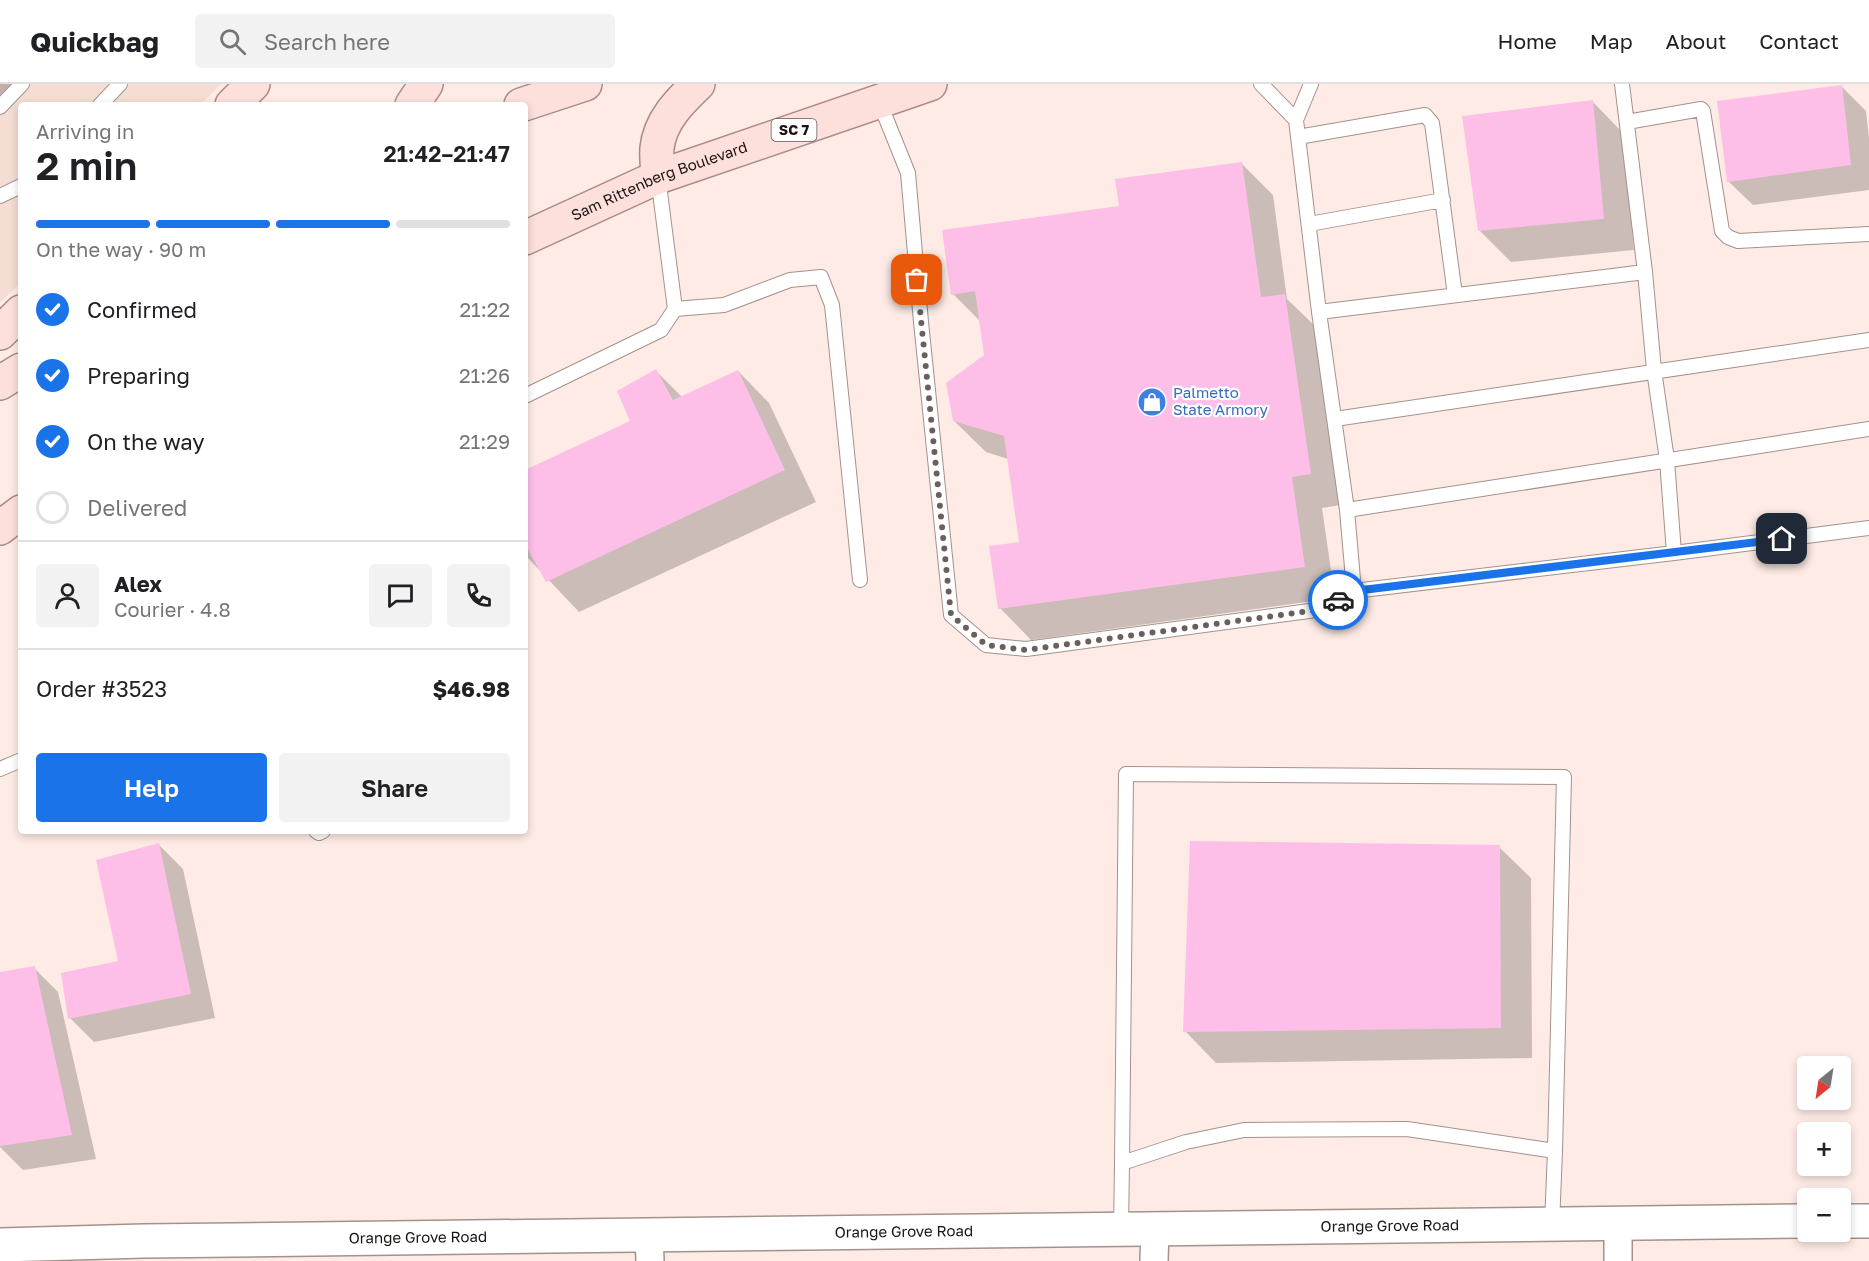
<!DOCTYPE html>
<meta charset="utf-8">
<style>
:root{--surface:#fff;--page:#f2f2f2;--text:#202124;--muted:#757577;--line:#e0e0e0;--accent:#1a73e8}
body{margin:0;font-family:"Golos Text",sans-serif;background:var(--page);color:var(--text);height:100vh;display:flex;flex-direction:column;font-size:22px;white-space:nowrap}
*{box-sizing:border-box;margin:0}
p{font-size:20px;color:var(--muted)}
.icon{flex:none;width:33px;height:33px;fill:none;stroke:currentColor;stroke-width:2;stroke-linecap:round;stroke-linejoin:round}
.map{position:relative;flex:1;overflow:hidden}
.drawer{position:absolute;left:18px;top:18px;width:510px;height:732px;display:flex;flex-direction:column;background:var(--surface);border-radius:6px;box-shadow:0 3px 9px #0003}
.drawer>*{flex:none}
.needle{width:39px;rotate:210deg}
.controls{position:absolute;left:1797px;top:972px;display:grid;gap:12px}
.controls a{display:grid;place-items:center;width:54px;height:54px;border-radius:6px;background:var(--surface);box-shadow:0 3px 9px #0003;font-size:30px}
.pin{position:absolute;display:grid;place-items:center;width:51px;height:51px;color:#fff;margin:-26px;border-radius:12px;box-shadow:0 3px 9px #0006}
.courier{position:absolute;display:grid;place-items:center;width:60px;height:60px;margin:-30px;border:4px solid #1a73e8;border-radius:50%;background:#fff;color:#222;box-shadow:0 2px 8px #0007}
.overview em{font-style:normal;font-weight:600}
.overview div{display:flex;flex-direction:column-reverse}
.overview{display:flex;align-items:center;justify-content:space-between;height:102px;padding:0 18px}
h1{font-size:39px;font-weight:600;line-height:45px}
.bar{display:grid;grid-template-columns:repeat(4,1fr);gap:9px 6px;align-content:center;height:72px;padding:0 18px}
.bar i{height:8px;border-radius:4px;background:var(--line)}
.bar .selected{background:var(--accent)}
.bar p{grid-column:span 4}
.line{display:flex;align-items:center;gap:15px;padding:0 18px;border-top:2px solid var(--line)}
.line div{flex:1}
.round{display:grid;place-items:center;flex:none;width:63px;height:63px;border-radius:6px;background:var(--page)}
ol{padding:0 18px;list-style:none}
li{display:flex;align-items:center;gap:18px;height:66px}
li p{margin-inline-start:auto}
li .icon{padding:6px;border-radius:50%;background:var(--accent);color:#fff;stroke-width:4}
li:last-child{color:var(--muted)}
li i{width:33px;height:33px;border:3px solid var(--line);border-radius:50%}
.cta{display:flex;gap:12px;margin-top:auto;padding:12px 18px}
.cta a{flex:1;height:69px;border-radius:6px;background:var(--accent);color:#fff;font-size:24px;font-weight:600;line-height:69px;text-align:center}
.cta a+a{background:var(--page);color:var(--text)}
header{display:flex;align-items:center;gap:36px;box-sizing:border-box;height:84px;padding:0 30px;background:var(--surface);border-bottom:2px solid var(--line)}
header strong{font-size:28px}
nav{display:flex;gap:33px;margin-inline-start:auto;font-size:21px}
.search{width:420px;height:54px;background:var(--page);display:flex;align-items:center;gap:15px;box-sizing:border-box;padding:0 21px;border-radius:6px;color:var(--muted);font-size:22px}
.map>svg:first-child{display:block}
</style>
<header>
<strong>Quickbag</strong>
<div class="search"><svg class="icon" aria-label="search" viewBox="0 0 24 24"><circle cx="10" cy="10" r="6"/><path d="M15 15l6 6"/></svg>Search here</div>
<nav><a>Home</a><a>Map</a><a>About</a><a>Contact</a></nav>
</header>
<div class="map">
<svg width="1869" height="1177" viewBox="0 0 1869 1177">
<rect width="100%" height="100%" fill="#feebe5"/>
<path fill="#f6ddd3" d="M0,0H221L200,21H21V199L0,218Z"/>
<path fill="#0003" d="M0,0H26L0,26Z
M1842,3L1866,27L1869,54V106L1753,121L1728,97Z
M1592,17L1623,49L1634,166L1511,178L1479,146Z
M1241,79L1273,111L1287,215L1316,243L1341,421L1322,424L1335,514L1031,556L1000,524L1020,459L1008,375L986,368L954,337L986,271L981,238L953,210L1120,123Z
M656,287L682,313L738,287L769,319L816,418L579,528L525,471V388L632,337Z
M159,761L183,785L215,934L94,958L70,934L120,879Z
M1499,763L1531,794L1532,974L1216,979L1185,947Z
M34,884L58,908L96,1075L23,1086L0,1063V889Z"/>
<path fill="#fdbfe8" d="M1842,1L1851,81L1727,98L1717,17Z
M1593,16L1604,135L1478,147L1462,32Z
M1242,78L1261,213L1285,210L1311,390L1292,393L1305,483L998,525L989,462L1019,458L1004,352L953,337L946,299L984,271L975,207L951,211L942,146L1119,122L1115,95Z
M656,285L673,316L738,286L785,386L546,498L525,460V386L630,337L617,307Z
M1190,757L1500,761L1501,944L1183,948Z
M159,759L191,910L68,935L61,889L118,877L96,776Z
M35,882L72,1051L0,1062V888Z"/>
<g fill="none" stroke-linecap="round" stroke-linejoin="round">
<g stroke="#a3928c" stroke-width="16">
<path id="lane" d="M1261,0L1296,36L1311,0
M879,17L908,89L921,238L951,531L986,561L1026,565L1324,525L1354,507
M100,21L120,0
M0,23L22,0
M1296,36L1319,228L1347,426L1354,507L1674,469L1667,376L1654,286L1645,188L1622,0
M1627,38L1701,25L1703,27L1722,147L1728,153L1738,157L1869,150
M1298,53L1425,31L1432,39L1455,211
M0,112L21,102
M1309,140L1443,116
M675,225L724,221L790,196L821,193L832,221L860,496
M1319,228L1645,188
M525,312L661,246L675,225L658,93
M1335,335L1869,256
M1347,426L1869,345
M1674,469L1869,444
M0,685L21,676
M316,747L319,749L323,747
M1122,1079L1126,690L1564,693L1555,1067
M1121,1146L1122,1079L1186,1058L1244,1046L1407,1045L1555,1067L1552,1140"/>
</g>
<g stroke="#a3928c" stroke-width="30">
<path id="street" d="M1618,1139V1177
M649,1151L650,1177
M1154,1177L1155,1145"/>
</g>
<g stroke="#a3928c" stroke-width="36">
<g id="secondary">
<path d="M1840,1137H1869"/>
<path id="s1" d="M0,1161L144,1157L1808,1137"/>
</g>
</g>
<g stroke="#ac8a85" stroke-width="36">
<g id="primary">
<path d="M232,21L253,0"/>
<path d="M412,21L426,0"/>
<path d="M521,21L585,0"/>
<path d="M658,93C658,84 656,73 657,64C660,37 679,18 698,0"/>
<path id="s2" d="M525,154L658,93L930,0"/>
<path d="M0,249L21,228"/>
<path d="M0,299L21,286"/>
<path d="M0,444L21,428"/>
</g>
</g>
<use href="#lane" stroke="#fff" stroke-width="14"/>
<use href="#street" stroke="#fff" stroke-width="27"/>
<use href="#secondary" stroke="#fff" stroke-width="33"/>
<use href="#primary" stroke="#fddfdb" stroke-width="33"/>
</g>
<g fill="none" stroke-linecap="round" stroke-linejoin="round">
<path stroke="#6a5f5c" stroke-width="6" stroke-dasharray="0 10.8" d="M917,196L951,531L986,561L1026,566L1324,525L1338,516"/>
<path stroke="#1a73e8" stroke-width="8" d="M1338,516L1354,507L1782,455"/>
</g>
<defs>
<g id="shop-disc" transform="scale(1.5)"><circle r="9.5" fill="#3f7fe0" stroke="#fdfdfd"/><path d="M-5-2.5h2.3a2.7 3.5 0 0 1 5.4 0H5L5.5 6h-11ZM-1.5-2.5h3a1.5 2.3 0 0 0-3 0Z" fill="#fff"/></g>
</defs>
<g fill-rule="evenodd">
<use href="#shop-disc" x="1152" y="318"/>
</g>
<g text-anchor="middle" stroke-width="4.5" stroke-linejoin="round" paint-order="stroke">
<rect fill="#fdfdfd" stroke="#5e5a58" stroke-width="1.5" x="771.5" y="35" width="45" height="22" rx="4.5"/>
<g font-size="14" font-weight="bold" fill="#1a1412">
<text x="794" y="51">SC 7</text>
</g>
<g font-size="15" fill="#1a1412" stroke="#fdfdfd">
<text dy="5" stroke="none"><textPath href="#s2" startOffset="146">Sam Rittenberg Boulevard</textPath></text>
<text dy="5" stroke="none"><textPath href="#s1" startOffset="1390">Orange Grove Road</textPath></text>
<text dy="5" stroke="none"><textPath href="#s1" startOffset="904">Orange Grove Road</textPath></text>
<text dy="5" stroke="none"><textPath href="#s1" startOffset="418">Orange Grove Road</textPath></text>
</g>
<g font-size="15" fill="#366cbe" stroke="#fdfdfd" text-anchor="start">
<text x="1173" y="314">Palmetto<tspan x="1173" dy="17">State Armory</tspan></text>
</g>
</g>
</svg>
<div class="controls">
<a><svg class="needle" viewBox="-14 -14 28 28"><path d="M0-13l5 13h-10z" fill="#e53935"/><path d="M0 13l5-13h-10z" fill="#757577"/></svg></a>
<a>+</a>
<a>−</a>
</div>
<div class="pin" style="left:917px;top:196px;background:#ea580c"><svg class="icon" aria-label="bag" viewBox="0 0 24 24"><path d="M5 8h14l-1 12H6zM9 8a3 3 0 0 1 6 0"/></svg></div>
<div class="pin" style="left:1782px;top:455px;background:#1f2937"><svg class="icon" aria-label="home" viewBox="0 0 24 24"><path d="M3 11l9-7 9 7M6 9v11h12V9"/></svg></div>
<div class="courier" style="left:1338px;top:516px"><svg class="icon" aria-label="car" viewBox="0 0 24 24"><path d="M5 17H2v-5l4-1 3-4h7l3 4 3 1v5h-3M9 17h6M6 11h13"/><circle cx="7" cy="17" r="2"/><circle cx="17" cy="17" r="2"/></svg></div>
<section class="drawer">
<div class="overview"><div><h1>2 min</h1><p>Arriving in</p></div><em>21:42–21:47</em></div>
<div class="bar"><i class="selected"></i><i class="selected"></i><i class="selected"></i><i></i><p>On the way · 90 m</p></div>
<ol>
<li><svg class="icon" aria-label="check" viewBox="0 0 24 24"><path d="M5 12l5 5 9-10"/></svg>Confirmed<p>21:22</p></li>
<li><svg class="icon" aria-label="check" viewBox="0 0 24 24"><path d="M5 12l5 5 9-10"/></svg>Preparing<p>21:26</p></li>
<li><svg class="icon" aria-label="check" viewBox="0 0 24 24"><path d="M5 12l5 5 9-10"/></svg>On the way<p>21:29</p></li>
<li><i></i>Delivered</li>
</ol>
<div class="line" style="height:108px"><a class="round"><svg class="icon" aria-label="person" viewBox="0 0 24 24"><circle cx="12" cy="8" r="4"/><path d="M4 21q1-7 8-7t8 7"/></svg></a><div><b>Alex</b><p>Courier · 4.8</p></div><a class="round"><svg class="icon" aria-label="chat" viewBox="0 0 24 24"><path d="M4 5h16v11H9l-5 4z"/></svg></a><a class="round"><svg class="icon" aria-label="phone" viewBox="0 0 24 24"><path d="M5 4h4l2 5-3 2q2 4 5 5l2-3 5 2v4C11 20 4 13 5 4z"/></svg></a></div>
<div class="line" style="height:78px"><div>Order #3523</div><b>$46.98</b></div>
<div class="cta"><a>Help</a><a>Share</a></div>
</section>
</div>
